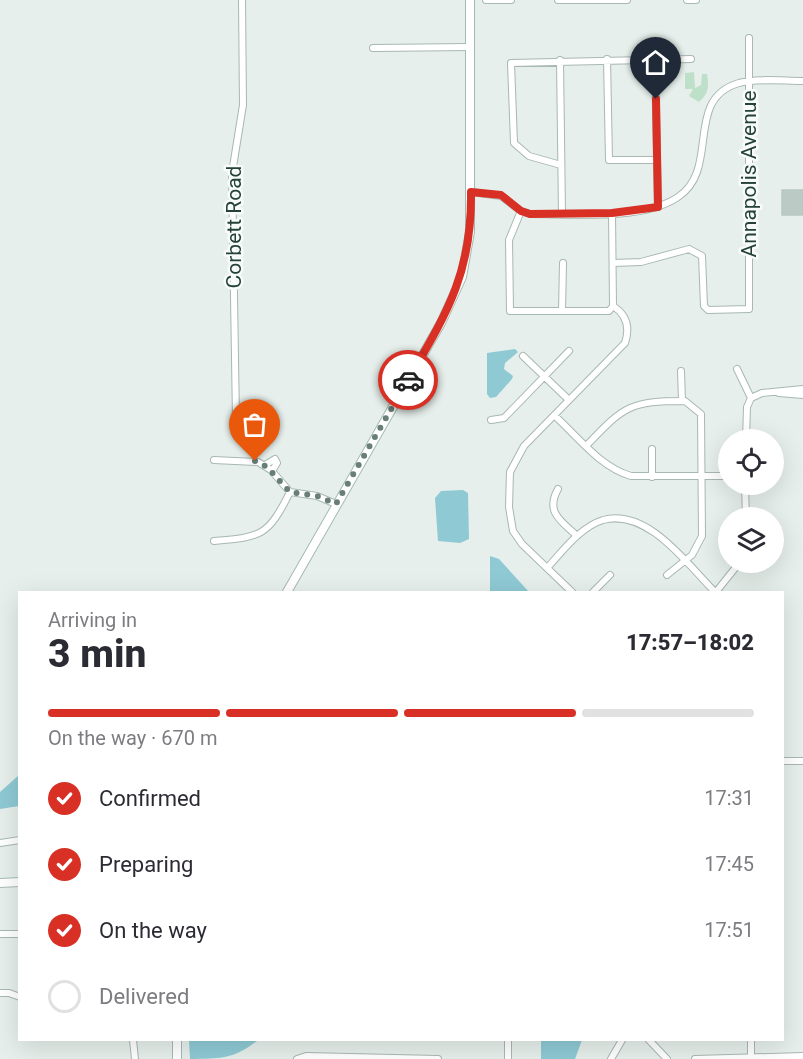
<!DOCTYPE html>
<meta charset="utf-8">
<style>
:root{--surface:#fff;--page:#f2f2f3;--text:#2b2b33;--muted:#7c7c81;--line:#e1e1e2;--accent:#d93025}
body{margin:0;font-family:Roboto,sans-serif;background:var(--page);color:var(--text);height:100vh;display:flex;flex-direction:column;font-size:22px;white-space:nowrap}
*{box-sizing:border-box;margin:0}
p{font-size:20px;color:var(--muted)}
.icon{flex:none;width:33px;height:33px;fill:none;stroke:currentColor;stroke-width:2;stroke-linecap:round;stroke-linejoin:round}
.map{position:relative;flex:1;overflow:hidden}
.panel{position:absolute;left:18px;top:591px;width:766px;height:450px;display:flex;flex-direction:column;background:var(--surface);border-radius:0px;box-shadow:0 6px 24px #0002}
.panel>*{flex:none}
.buttons{position:absolute;left:718px;top:429px;display:grid;gap:12px}
.buttons a{display:grid;place-items:center;width:66px;height:66px;border-radius:50%;background:var(--surface);box-shadow:0 6px 24px #0002;font-size:30px}
.pin{position:absolute;display:grid;place-items:center;width:51px;height:51px;color:#fff;margin:-62px -26px;border-radius:50% 50% 50% 0;rotate:-45deg;box-shadow:0 0 6px #0007}
.pin .icon{rotate:45deg}
.courier{position:absolute;display:grid;place-items:center;width:60px;height:60px;margin:-30px;border:4px solid #d93025;border-radius:50%;background:#fff;color:#222;box-shadow:0 2px 8px #0007}
.overview em{font-style:normal;font-weight:800}
.overview div{display:flex;flex-direction:column-reverse}
.overview{display:flex;align-items:center;justify-content:space-between;height:102px;padding:0 30px}
h1{font-size:39px;font-weight:800;line-height:45px}
.bar{display:grid;grid-template-columns:repeat(4,1fr);gap:9px 6px;align-content:center;height:72px;padding:0 30px}
.bar i{height:8px;border-radius:4px;background:var(--line)}
.bar .on{background:var(--accent)}
.bar p{grid-column:span 4}
ol{padding:0 30px;list-style:none}
li{display:flex;align-items:center;gap:18px;height:66px}
li p{margin-inline-start:auto}
li .icon{padding:6px;border-radius:50%;background:var(--accent);color:#fff;stroke-width:4}
li:last-child{color:var(--muted)}
li i{width:33px;height:33px;border:3px solid var(--line);border-radius:50%}
.map>svg:first-child{display:block}
</style>
<div class="map">
<svg width="803" height="1059" viewBox="0 0 803 1059">
<rect width="100%" height="100%" fill="#e6efeb"/>
<path fill="#bfe0c8" d="M694,72L695,88L701,85L702,74H707C709,87 709,93 699,102L689,96L693,89H685V73Z"/>
<path fill="#8ec9d4" d="M515,349L518,352L505,363L504,369L513,376L512,379L496,397L490,398L487,394V353Z
M463,490L468,493L469,539L460,543L438,541L435,498L441,491Z
M490,556L499,559L529,592H490Z
M19,775V806L0,809V792Z
M189,1040H258C235,1059 220,1059 190,1059Z
M541,1040H582L575,1059H541Z"/>
<path fill="#bbcac4" stroke="#b8c9c2" stroke-width="1.5" d="M782,190H803V215H782Z"/>
<g fill="none" stroke-linecap="round" stroke-linejoin="round">
<g stroke="#a8b8b2" stroke-width="8">
<path id="street" d="M486,0H511
M558,0H627
M687,0H696
M373,48L470,47
M607,59L609,160H656
M655,59L658,207
M560,60L562,214
M561,165L529,156L514,143L511,63L691,59
M471,192L501,196L521,211L530,214C572,214 643,221 678,197C721,169 683,99 739,83C759,78 783,81 803,81
M521,211L509,240L510,311H609L613,306
M612,213L613,306
M613,263L641,262L689,249L702,256L704,306L708,310L749,309V38
M562,311L563,263
M523,356L569,400
M737,369L751,398
M681,371L682,401
M779,393L803,395
M555,416C578,437 600,467 631,476H729
M236,419L232,173L243,105L242,0
M491,420L504,418L569,351
M746,440L747,407L751,398L762,393L803,389
M587,445C624,406 630,401 685,401L701,414L702,536L692,555L667,575
M214,460L258,462L271,470L290,492L317,496L336,504
M265,465L275,459L277,463L272,471
M652,477V449
M745,484L746,518
M558,489C545,512 561,521 577,536
M214,541C262,537 268,536 290,492
M547,568C562,552 580,527 603,520C648,508 687,564 715,592
M572,592L522,544L513,531L509,507L510,472L524,446L625,343C630,328 627,315 613,306
M593,592L610,575
M716,592L740,562
M783,761H803
M0,843L20,840
M0,934H20
M0,993H9L20,997
M133,1040L135,1059
M508,1040V1059
M649,1040L667,1059
M751,1040V1056
M297,1059L306,1056L438,1059
M611,1059L622,1040
M695,1059L803,1056"/>
</g>
<g stroke="#a4bbb3" stroke-width="10">
<path id="secondary" d="M287,592L441,323L462,277L470,232V0
M0,883L20,882
M177,1040V1059"/>
</g>
<use href="#street" stroke="#fff" stroke-width="6"/>
<use href="#secondary" stroke="#fff" stroke-width="8"/>
</g>
<g fill="none" stroke-linecap="round" stroke-linejoin="round">
<path stroke="#687f78" stroke-width="6" stroke-dasharray="0 10.8" d="M255,461L267,467L290,492L317,496L336,504L408,380"/>
<path stroke="#d93025" stroke-width="8" d="M408,380C447,313 472,273 471,192L501,195L521,211L530,214L612,213L658,207L656,99"/>
</g>
<g text-anchor="middle" stroke-width="5" stroke-linejoin="round" paint-order="stroke">
<g font-size="21" fill="#24423a" stroke="#f7fbf9">
<text transform="translate(749 174) rotate(-90)" y="7">Annapolis Avenue</text>
<text transform="translate(234 227) rotate(-90)" y="7">Corbett Road</text>
</g>
</g>
</svg>
<div class="buttons">
<a><svg class="icon" aria-label="locate" viewBox="0 0 24 24"><circle cx="12" cy="12" r="6"/><path d="M12 2v4M12 18v4M2 12h4M18 12h4"/></svg></a>
<a><svg class="icon" aria-label="layers" viewBox="0 0 24 24"><path d="M12 4l9 5-9 5-9-5zM3 14l9 5 9-5"/></svg></a>
</div>
<div class="pin" style="left:255px;top:461px;background:#ea580c"><svg class="icon" aria-label="bag" viewBox="0 0 24 24"><path d="M5 8h14l-1 12H6zM9 8a3 3 0 0 1 6 0"/></svg></div>
<div class="pin" style="left:656px;top:99px;background:#1f2937"><svg class="icon" aria-label="home" viewBox="0 0 24 24"><path d="M3 11l9-7 9 7M6 9v11h12V9"/></svg></div>
<div class="courier" style="left:408px;top:380px"><svg class="icon" aria-label="car" viewBox="0 0 24 24"><path d="M5 17H2v-5l4-1 3-4h7l3 4 3 1v5h-3M9 17h6M6 11h13"/><circle cx="7" cy="17" r="2"/><circle cx="17" cy="17" r="2"/></svg></div>
<section class="panel">
<div class="overview"><div><h1>3 min</h1><p>Arriving in</p></div><em>17:57–18:02</em></div>
<div class="bar"><i class="on"></i><i class="on"></i><i class="on"></i><i></i><p>On the way · 670 m</p></div>
<ol>
<li><svg class="icon" aria-label="check" viewBox="0 0 24 24"><path d="M5 12l5 5 9-10"/></svg>Confirmed<p>17:31</p></li>
<li><svg class="icon" aria-label="check" viewBox="0 0 24 24"><path d="M5 12l5 5 9-10"/></svg>Preparing<p>17:45</p></li>
<li><svg class="icon" aria-label="check" viewBox="0 0 24 24"><path d="M5 12l5 5 9-10"/></svg>On the way<p>17:51</p></li>
<li><i></i>Delivered</li>
</ol>
</section>
</div>
